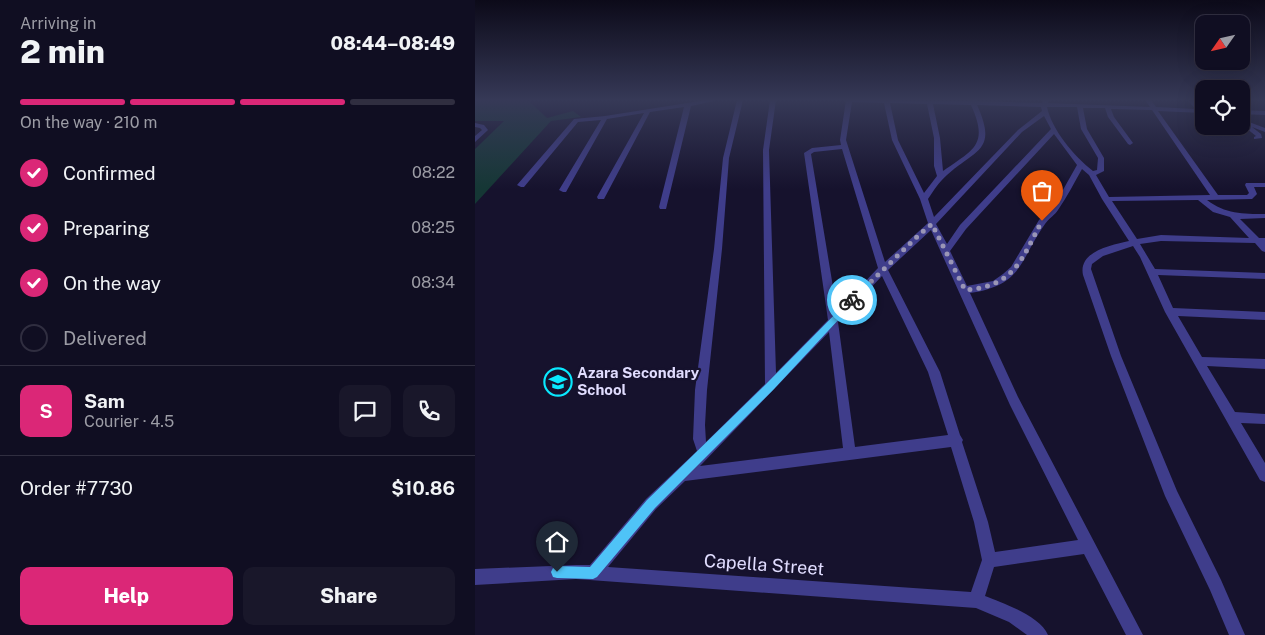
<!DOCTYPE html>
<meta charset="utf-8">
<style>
:root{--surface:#100e22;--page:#19172a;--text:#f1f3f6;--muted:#9c9ca5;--line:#302e40;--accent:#db2777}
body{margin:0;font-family:"Public Sans",sans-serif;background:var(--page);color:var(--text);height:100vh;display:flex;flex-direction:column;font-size:19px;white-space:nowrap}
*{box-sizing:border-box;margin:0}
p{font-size:16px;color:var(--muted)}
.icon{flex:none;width:28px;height:28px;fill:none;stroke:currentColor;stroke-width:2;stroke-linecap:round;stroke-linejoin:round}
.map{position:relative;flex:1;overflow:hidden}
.drawer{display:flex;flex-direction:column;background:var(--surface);width:475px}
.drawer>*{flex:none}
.needle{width:32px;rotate:236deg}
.fabs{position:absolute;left:720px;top:15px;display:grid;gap:10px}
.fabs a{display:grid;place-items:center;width:55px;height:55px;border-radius:10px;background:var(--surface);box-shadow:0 5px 20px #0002,0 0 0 1px var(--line);font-size:25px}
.pin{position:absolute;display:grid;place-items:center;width:42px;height:42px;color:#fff;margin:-51px -21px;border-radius:50% 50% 50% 0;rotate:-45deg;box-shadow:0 0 5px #0007}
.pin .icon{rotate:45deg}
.courier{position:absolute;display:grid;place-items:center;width:50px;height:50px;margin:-25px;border:4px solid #4fc3f7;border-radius:50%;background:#fff;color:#222;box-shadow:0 1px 6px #0007}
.head em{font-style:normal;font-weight:800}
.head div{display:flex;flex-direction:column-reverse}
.head{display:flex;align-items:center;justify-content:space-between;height:85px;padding:0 20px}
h1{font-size:32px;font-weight:800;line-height:38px}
.bar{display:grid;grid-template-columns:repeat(4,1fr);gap:8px 5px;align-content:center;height:60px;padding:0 20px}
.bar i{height:6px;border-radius:4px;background:var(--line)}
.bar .on{background:var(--accent)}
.bar p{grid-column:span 4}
.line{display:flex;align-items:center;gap:12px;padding:0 20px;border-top:1px solid var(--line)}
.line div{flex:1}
.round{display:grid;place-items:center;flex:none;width:52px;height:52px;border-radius:10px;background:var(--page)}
ol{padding:0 20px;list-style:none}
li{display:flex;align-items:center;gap:15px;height:55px}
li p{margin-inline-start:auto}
li .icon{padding:5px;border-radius:50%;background:var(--accent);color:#fff;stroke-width:4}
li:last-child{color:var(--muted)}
li i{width:28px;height:28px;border:2px solid var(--line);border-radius:50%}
.primary-button{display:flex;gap:10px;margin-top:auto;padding:10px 20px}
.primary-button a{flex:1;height:58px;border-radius:10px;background:var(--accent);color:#fff;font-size:20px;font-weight:800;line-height:58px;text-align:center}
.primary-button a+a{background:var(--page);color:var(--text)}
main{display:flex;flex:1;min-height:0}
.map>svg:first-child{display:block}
</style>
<main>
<section class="drawer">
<div class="head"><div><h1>2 min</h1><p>Arriving in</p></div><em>08:44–08:49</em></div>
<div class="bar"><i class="on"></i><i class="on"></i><i class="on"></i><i></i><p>On the way · 210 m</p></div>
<ol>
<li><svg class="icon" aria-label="check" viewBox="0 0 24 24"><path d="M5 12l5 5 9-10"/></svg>Confirmed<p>08:22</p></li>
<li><svg class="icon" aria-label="check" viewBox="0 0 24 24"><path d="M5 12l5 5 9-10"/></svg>Preparing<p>08:25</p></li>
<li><svg class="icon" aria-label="check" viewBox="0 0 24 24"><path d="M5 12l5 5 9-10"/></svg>On the way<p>08:34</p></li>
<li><i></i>Delivered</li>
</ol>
<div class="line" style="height:90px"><b class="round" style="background:var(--accent);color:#fff">S</b><div><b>Sam</b><p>Courier · 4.5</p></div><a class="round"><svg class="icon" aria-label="chat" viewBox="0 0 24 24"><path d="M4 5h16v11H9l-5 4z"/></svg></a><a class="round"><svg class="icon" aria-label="phone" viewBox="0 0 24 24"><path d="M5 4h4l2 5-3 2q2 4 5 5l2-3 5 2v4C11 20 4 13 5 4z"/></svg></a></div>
<div class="line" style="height:65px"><div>Order #7730</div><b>$10.86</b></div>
<div class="primary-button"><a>Help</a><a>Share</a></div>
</section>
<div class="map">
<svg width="790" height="635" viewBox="0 0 790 635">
<rect width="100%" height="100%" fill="#16122d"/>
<path fill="#153735" d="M0,100H53L72,118L98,111L106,117L76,121L0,204V149L29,121H0Z"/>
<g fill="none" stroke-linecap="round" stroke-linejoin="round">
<path fill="#3f3d8b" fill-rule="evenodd" d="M231,100H243L216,106L191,209H185L184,207L209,107L175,112L129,199H123L122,197L169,113L132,119L91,192H88L84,190L126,120L103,122L49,187H46L42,185L99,119L130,116Z
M262,100H268L254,158L247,249L232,390L230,425L231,442L290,384L288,150L295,100H301L294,150L301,373L353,320L329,153L337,148L366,145L365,140L371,100L495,101L494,100H500V101L567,103L568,100H574L573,103L675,107L670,100H676L681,107L721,109L712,100H718L729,109V113L683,111L743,195H772L774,193L770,185L771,183H790V187H779L782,194L777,199L732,200C750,214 768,214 790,214V218L765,219L784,238H790V252L787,251L780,243L686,241L665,244L680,269L790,273V279L683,275L698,308L790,312V320L703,316L727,357L790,359V369L732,366L760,412L790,414V424L766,423L790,463V482L785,480L690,312L665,257L658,246L628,256L617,264L616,269L646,356L702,491L746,580L770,635H754L735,590L690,496L636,356L608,275C603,251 637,245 654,241L627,199L614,175L607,169C599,183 592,197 583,210C580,215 574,218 570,224C544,261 548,285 495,293L543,397L668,635H651L609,554L519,567L510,596C528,603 565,616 573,635H552L534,622L501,608L101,579L0,585V569L101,565H115L171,499L222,451L218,439L220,390L239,249L248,158ZM377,102L409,103L417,140L445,199L453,223L410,262L371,140ZM415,103L452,104L459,138V166L462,176L449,193L423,140ZM458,104L496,105C514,145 499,149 468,171L465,138ZM502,105L566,107L567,111L543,130L459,217L453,199C459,190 464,182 472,175C501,149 523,151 502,105ZM572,107H602L606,129L623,158L622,170L618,171C599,156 577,130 572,107ZM608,108H630L633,117L653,144L655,145L658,143L639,117L636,109L677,110L735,195L634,197L621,175L629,171V158L612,129ZM569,116L576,129L485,225L472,244L461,224L547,132ZM579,134L602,165L580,204L564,220L536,267L528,274L518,281L492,286L475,251L491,229ZM367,149L403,268L362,311L336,154L339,152ZM723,200L738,212L755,217L774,238L686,235L662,239L637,201ZM456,230L535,405L603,540L520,552L513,522L487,442L488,440L485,435L465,372L413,270ZM407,276L453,372L473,435L380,447L363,322ZM354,332L368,448L225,466ZM476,447L499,522L507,560L496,592L133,567L181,509L210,481Z
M766,110L790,111V115L766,114Z
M766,119L790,128V132L777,127L786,134L787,138L779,139V137L781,136L766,124Z
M0,123L9,125L13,130L0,142V136L7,130L5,128L0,127Z"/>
</g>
<linearGradient id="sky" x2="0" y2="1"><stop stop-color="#0c0a19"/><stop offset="0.53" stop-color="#363957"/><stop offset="1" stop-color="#363957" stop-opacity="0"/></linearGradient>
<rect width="790" height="189" fill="url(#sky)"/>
<path fill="#4fc3f7" d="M377,297L380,298V302L299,389L180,508L122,577L118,579L82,578L78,577L76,572L78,568L82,566L115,567L172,500L292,383Z"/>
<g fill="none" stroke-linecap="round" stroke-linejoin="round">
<path stroke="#9a96b6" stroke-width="5" stroke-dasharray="0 9" d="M377,300L445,234L457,224L490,290C540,286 546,260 567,221"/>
</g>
<defs>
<g id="school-ring" transform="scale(1.4375)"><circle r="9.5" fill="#16122d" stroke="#0ae8fe" stroke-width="1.5"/><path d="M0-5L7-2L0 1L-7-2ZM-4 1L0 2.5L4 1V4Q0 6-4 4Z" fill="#0ae8fe"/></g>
</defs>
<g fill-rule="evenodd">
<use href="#school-ring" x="83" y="382"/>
</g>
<g text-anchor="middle" stroke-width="4.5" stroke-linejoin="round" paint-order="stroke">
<g font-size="15" font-weight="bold" fill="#e1ddff" stroke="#16122d" text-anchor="start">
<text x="102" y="378">Azara Secondary<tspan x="102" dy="17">School</tspan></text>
</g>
<g font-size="18" fill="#e1ddff" stroke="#16122d">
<text transform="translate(289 565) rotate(4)" y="6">Capella Street</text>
</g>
</g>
</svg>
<div class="fabs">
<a><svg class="needle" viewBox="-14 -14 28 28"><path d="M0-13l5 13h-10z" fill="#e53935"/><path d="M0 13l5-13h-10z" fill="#9c9ca5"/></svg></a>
<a><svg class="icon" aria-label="locate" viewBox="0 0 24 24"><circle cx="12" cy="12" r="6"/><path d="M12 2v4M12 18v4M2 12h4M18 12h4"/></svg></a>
</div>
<div class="pin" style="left:567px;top:221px;background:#ea580c"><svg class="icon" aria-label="bag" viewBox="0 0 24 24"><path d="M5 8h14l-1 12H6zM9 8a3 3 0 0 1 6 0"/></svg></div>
<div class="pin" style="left:82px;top:572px;background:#1f2937"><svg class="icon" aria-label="home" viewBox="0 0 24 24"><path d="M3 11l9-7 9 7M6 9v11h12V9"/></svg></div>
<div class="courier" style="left:377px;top:300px"><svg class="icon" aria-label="bike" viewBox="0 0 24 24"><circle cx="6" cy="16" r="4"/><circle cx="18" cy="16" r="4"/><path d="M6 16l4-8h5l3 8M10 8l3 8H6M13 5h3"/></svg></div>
</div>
</main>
